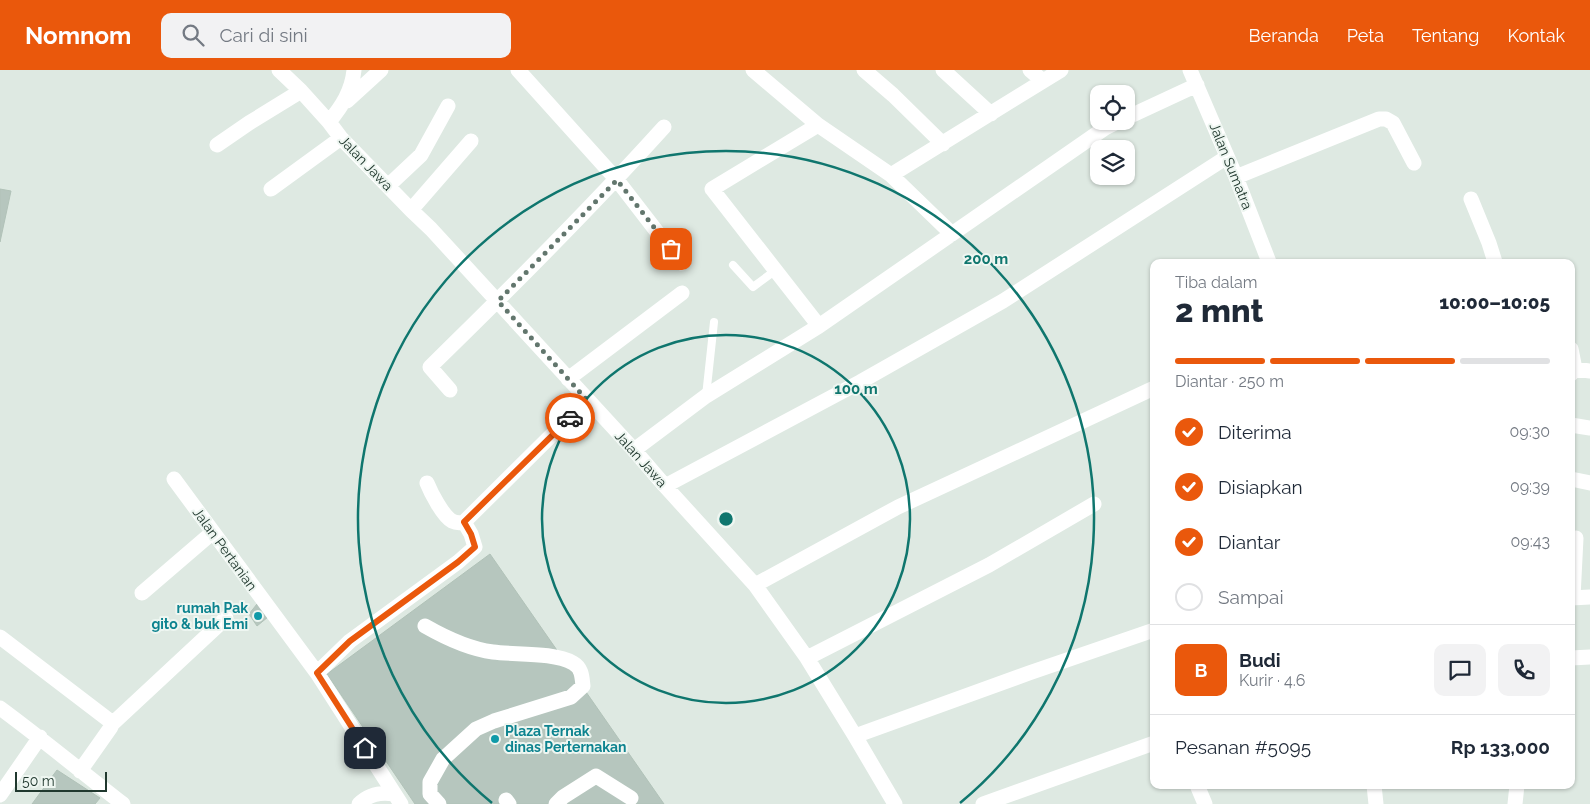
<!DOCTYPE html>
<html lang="id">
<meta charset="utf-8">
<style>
:root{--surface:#fff;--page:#f2f2f3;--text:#1f2937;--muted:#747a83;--line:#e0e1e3;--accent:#ea580c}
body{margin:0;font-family:Raleway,sans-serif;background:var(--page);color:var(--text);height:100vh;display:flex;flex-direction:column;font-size:19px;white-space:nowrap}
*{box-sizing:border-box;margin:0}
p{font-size:16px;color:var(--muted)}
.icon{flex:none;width:28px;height:28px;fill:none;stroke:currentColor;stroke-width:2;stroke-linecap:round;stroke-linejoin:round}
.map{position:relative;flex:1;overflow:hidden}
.sheet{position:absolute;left:1150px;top:189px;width:425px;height:530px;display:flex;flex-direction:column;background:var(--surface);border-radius:10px;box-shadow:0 1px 4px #0004}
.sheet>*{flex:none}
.buttons{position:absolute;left:1090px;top:15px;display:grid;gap:10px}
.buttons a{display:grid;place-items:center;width:45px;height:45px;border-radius:10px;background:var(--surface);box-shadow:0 1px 4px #0004;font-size:25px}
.scale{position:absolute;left:15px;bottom:12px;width:92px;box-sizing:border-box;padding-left:5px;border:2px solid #20382e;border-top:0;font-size:14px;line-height:18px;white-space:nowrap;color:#20382e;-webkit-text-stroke:4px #eef6f1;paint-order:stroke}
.pin{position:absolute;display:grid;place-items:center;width:42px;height:42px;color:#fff;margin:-21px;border-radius:10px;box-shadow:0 2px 8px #0006}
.courier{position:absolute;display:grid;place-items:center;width:50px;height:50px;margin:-25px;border:4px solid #ea580c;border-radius:50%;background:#fff;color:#222;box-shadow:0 1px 6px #0007}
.head em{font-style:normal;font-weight:800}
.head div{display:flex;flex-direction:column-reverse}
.head{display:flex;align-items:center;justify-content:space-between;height:85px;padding:0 25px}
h1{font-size:32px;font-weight:800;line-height:38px}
.bar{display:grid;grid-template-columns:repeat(4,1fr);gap:8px 5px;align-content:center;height:60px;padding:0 25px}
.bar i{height:6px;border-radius:4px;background:var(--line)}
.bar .active{background:var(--accent)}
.bar p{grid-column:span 4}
.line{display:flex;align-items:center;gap:12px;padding:0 25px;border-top:1px solid var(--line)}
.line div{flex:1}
.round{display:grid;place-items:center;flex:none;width:52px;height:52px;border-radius:10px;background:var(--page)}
ol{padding:0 25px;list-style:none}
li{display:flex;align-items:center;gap:15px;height:55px}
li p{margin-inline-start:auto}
li .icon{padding:5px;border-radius:50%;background:var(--accent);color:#fff;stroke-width:4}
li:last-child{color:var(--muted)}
li i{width:28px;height:28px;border:2px solid var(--line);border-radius:50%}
header{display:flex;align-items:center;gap:30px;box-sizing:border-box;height:70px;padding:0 25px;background:var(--accent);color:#fff}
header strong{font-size:24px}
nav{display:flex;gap:28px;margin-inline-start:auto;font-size:18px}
.search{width:350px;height:45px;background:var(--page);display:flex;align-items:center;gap:12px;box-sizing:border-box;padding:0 18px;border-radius:10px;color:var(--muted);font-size:19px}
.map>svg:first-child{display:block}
</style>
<header>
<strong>Nomnom</strong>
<div class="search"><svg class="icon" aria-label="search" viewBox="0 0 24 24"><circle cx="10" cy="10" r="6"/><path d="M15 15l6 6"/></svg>Cari di sini</div>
<nav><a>Beranda</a><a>Peta</a><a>Tentang</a><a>Kontak</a></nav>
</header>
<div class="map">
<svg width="1590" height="734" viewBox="0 0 1590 734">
<rect width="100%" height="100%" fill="#dee9e2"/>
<path fill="#b6c6be" stroke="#b1c2b8" d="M0,119L11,121L0,172Z
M490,484L664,734H415L327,604Z
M257,534L268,547L257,556L249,544Z
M57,700L100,728L95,734H32Z"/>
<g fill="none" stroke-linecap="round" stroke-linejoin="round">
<path stroke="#fff" stroke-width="8" d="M733,195L753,217L776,200
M706,326L714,252"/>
<path stroke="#fff" stroke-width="15" d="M279,0L301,21L329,52L341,68L411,140L431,159L634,380L665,416L755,515L807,588L855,666L895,734
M518,0L617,110L681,193
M753,0L818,55L891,105L952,164
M864,0L893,25L943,74
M943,0L991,44
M1030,0L1043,11
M1190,0L1236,107L1269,192
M347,31L381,0
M1126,48L1197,15
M329,52C342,36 352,21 354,0
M818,55L712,119L819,256
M217,75L249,53L301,21
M891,105L1061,0
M1236,107L1379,49H1386L1393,53L1414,93
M388,116L421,85L448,36
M271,119L341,68
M1471,129L1489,173L1495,192
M411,140L471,71
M1571,279L1575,299L1571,304
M1575,299L1590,301
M568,309L682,223
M450,320L430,297C510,219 589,140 664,57
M1571,355L1590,358
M634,380L706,326L819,256L1105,58L1119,51
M174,409L317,603L401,734
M1571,409L1590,413
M427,413C431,423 443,446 452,451C456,453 460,453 464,452
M665,416L860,312L1003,231L1227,87
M755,515L898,437L1154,318
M142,523L213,462
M1573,527L1576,468
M1571,528L1590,527
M425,556C446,568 469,579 493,582C515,585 554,582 573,593C582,598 582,607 583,616L571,627L494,651L476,659L443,689L430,712V724L439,734
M0,567L110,651L111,657L80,701
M807,588L989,495L1094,434
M1571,588L1590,587
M317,603L350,571L458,492L475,477L471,464L464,452L587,330
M0,638C42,669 82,702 123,734
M111,655L226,548
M855,666L1029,603L1154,560
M1197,715L1205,734
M1374,715L1376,734
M0,725L40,667
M506,730L509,734
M359,734C369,724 380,722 394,724
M556,734L563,727L596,706L631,728
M983,734L1154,673
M1515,734L1517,715"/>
</g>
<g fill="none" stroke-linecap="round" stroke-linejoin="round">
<path stroke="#62766d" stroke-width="5" stroke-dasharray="0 9" d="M570,348L587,330L498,231L617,110L671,179"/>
<path stroke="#ea580c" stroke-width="6" d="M365,678L317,603L350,571L458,492L475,477L471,464L464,452L570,348"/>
</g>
<g fill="none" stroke="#0f766e" stroke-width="2.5">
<circle cx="726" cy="449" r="184"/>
<path d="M492 733A368 368 0 1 1 960 733"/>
</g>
<g fill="#0f9aa8" stroke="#eef6f1" stroke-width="2">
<circle cx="258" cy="546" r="5"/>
<circle cx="495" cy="669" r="5"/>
</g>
<g text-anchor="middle" stroke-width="4" stroke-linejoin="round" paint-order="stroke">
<g font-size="14" fill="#20382e" stroke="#eef6f1">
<text transform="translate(366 93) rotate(46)" y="5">Jalan Jawa</text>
<text transform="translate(1231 96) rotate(68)" y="5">Jalan Sumatra</text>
<text transform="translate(641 389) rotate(48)" y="5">Jalan Jawa</text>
<text transform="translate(225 479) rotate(54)" y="5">Jalan Pertanian</text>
</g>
<g font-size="14" font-weight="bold" fill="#0d838f" stroke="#eef6f1" text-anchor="end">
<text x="248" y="543">rumah Pak<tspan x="248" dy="16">gito &amp; buk Emi</tspan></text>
<text x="505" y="666" text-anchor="start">Plaza Ternak<tspan x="505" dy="16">dinas Perternakan</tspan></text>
</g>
</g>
<circle cx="726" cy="449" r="8" fill="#0f766e" stroke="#eef6f1" stroke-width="2.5"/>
<g font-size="15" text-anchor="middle" font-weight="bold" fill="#0f766e" stroke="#eef6f1" stroke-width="4" stroke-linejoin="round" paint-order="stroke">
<text x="986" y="194">200 m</text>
<text x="856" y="324">100 m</text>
</g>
</svg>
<div class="buttons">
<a><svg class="icon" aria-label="locate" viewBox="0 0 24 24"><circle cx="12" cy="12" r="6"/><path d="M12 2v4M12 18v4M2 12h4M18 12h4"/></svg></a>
<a><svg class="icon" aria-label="layers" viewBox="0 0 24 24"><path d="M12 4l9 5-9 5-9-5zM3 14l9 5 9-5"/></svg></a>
</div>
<div class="scale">50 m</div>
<div class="pin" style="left:671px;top:179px;background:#ea580c"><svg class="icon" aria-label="bag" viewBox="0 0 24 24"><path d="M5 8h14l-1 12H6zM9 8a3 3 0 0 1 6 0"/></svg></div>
<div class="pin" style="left:365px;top:678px;background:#1f2937"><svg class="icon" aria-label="home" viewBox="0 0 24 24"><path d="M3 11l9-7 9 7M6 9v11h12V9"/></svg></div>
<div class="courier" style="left:570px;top:348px"><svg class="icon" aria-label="car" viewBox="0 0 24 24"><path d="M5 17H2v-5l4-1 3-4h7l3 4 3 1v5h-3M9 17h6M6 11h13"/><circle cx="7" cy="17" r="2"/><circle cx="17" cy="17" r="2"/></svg></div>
<section class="sheet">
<div class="head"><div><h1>2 mnt</h1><p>Tiba dalam</p></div><em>10:00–10:05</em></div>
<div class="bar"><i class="active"></i><i class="active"></i><i class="active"></i><i></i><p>Diantar · 250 m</p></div>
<ol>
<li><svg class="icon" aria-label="check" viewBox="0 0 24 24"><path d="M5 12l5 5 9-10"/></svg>Diterima<p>09:30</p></li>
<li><svg class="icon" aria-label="check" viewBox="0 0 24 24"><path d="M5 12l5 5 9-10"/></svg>Disiapkan<p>09:39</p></li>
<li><svg class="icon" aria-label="check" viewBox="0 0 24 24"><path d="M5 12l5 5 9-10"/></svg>Diantar<p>09:43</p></li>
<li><i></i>Sampai</li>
</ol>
<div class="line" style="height:90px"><b class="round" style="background:var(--accent);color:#fff">B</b><div><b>Budi</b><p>Kurir · 4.6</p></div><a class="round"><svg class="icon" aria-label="chat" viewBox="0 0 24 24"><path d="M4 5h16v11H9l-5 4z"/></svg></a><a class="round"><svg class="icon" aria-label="phone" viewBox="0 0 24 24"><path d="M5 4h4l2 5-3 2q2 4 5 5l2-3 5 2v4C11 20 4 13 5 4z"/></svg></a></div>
<div class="line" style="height:65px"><div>Pesanan #5095</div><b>Rp 133,000</b></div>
</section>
</div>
